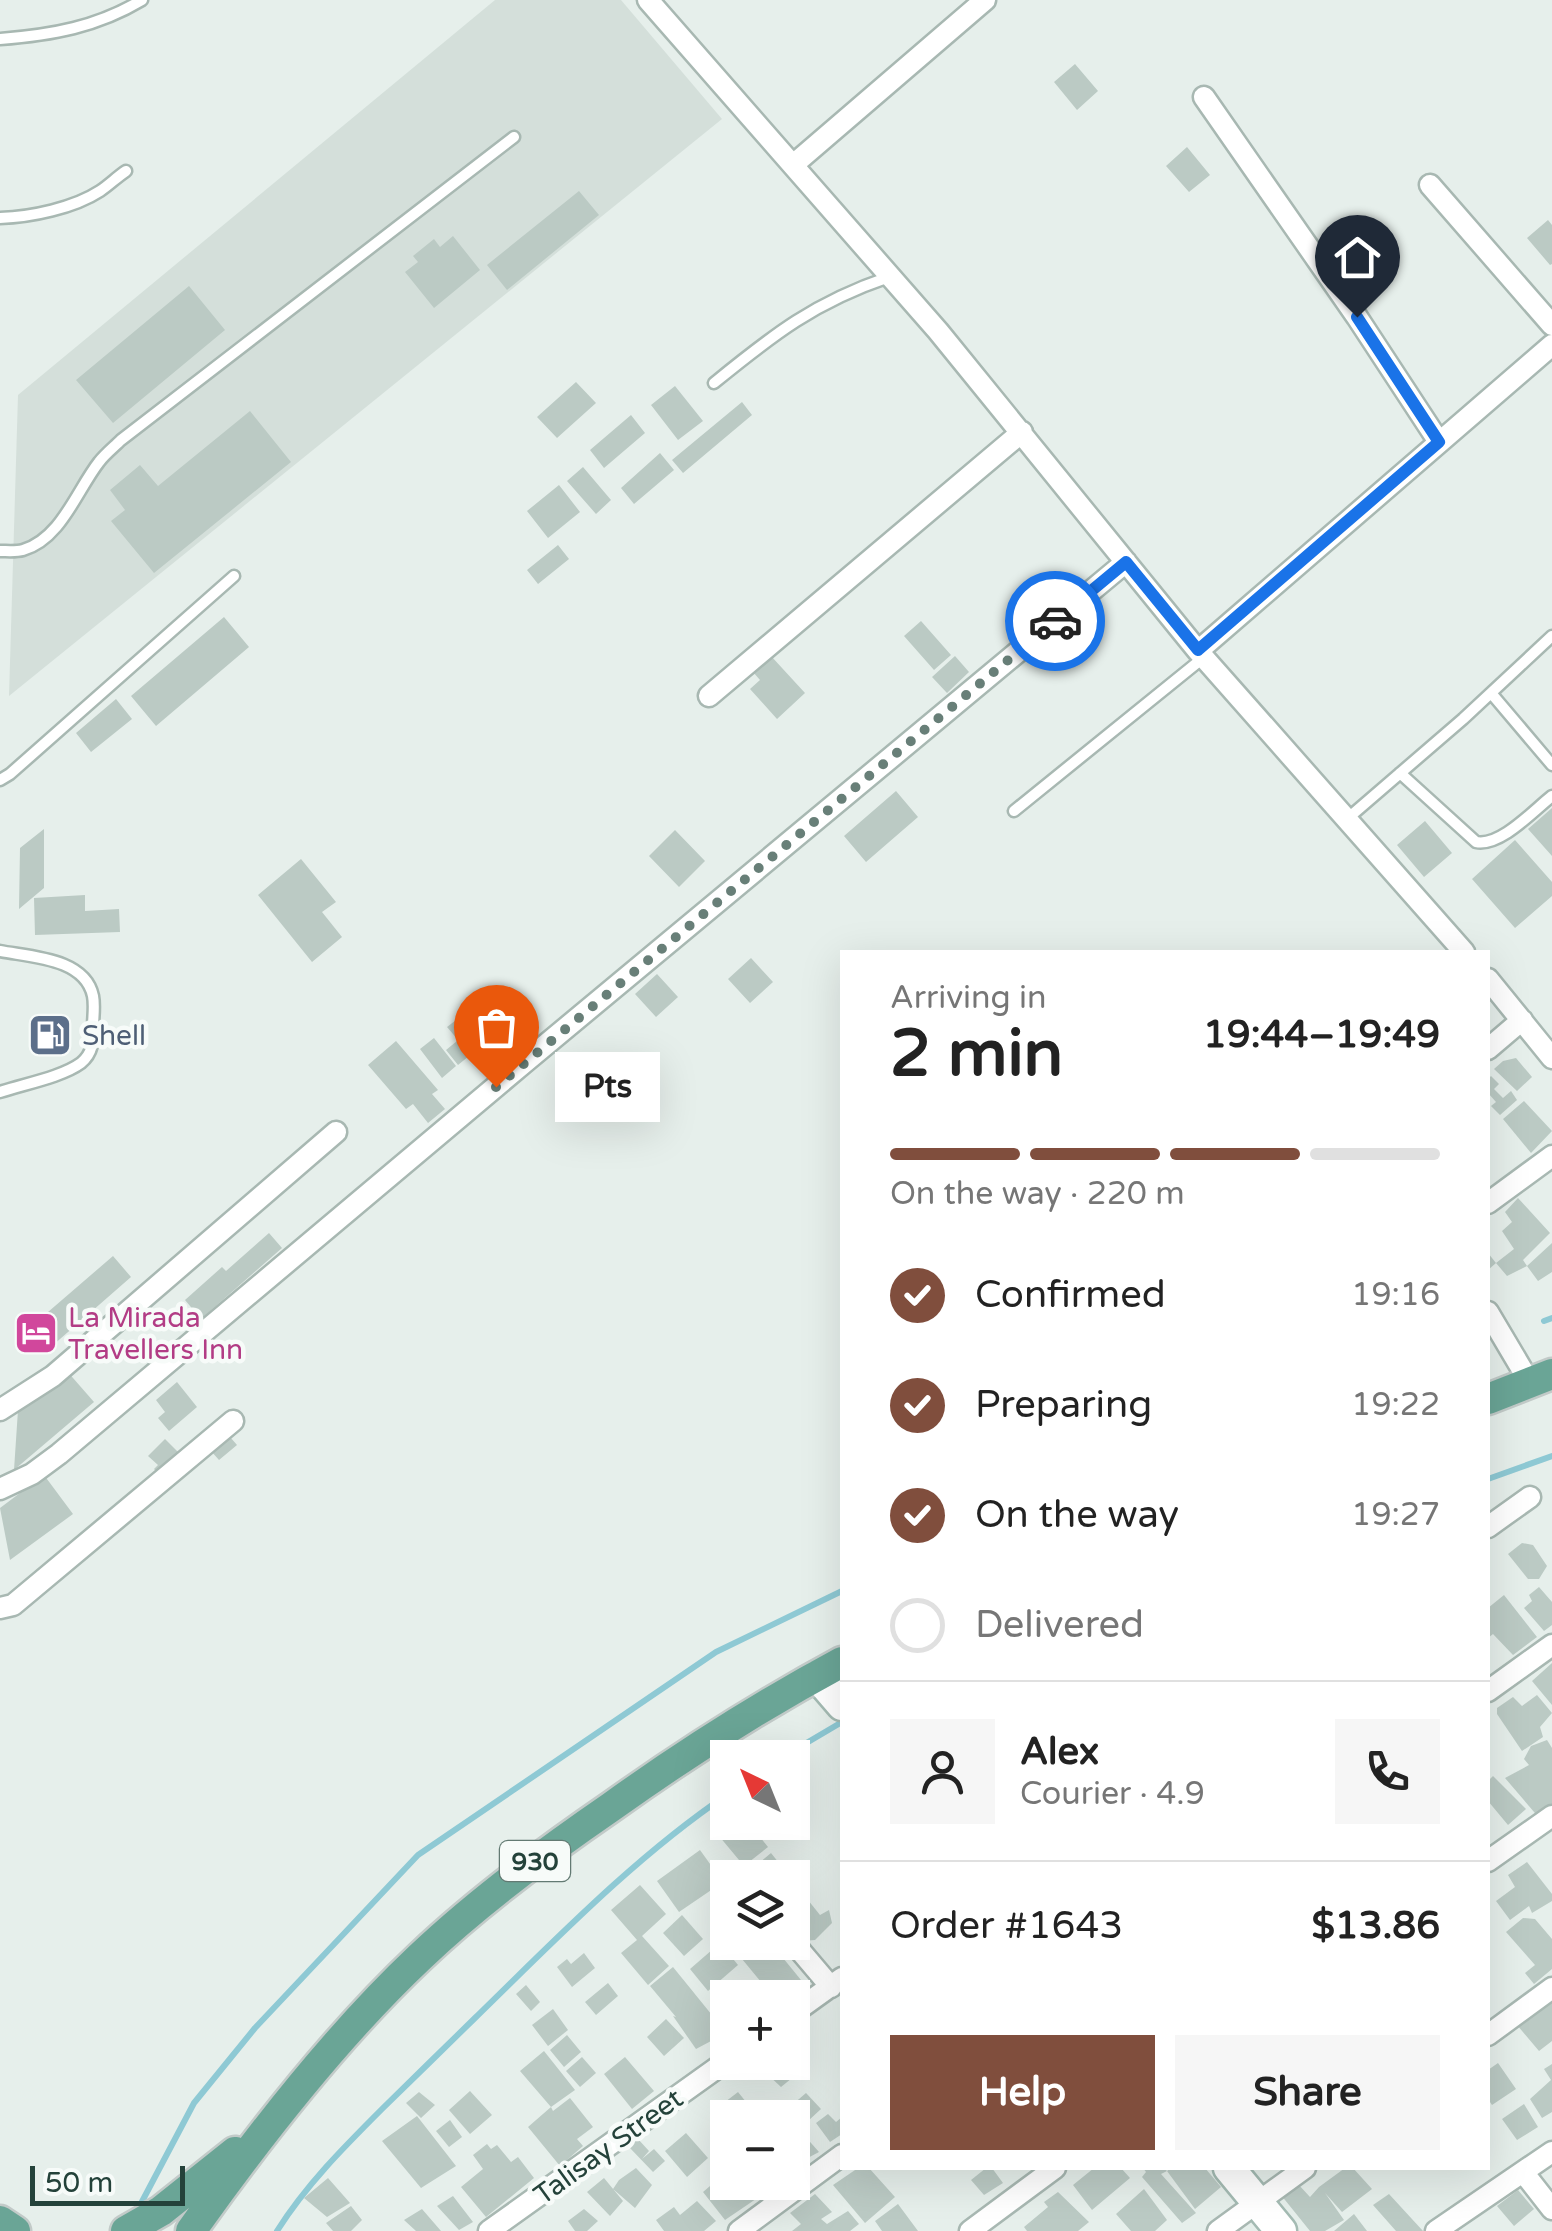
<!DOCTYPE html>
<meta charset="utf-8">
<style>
:root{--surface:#fff;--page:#f6f6f6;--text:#222;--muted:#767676;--line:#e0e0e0;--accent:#804e3d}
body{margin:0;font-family:"Varela Round",sans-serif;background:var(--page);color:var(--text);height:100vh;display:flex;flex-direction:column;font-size:38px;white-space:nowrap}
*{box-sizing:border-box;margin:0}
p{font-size:32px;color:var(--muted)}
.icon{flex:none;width:55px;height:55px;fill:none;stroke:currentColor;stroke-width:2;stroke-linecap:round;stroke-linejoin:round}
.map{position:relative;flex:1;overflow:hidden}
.drawer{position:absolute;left:840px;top:950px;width:650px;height:1220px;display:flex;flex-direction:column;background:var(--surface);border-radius:0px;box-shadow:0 10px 40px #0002}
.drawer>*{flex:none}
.needle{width:65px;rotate:317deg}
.fabs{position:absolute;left:710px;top:1740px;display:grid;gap:20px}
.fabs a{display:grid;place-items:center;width:100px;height:100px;border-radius:0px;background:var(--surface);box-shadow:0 10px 40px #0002;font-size:50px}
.scale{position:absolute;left:30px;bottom:25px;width:155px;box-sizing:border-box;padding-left:10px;border:5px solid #24423a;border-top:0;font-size:28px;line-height:35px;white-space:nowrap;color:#24423a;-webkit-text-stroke:8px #f7fbf9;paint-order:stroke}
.pin{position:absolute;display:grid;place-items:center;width:85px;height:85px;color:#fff;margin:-102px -42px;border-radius:50% 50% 50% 0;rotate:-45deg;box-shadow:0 0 10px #0007}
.pin .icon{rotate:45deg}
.courier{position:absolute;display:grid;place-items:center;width:100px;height:100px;margin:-50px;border:8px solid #1a73e8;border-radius:50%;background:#fff;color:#222;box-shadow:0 2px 12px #0007}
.bubble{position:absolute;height:70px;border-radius:0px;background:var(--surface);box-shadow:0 10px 40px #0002;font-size:32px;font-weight:700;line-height:70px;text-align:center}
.headline em{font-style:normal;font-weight:700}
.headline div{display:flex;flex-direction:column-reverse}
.headline{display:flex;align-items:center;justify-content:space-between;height:170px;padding:0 50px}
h1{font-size:65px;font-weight:700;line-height:75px}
.bar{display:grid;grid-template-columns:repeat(4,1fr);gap:15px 10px;align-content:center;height:120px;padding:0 50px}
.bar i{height:12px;border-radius:8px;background:var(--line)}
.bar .active{background:var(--accent)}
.bar p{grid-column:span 4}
.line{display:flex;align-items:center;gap:25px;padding:0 50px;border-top:2px solid var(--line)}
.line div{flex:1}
.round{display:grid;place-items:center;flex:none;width:105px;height:105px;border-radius:0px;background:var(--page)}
ol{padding:0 50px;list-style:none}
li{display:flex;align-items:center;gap:30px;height:110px}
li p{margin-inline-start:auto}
li .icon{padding:10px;border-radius:50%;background:var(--accent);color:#fff;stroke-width:4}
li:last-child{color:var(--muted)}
li i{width:55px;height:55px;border:5px solid var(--line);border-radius:50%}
.primary-button{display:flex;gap:20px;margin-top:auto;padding:20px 50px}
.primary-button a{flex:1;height:115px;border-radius:0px;background:var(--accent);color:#fff;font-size:40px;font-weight:700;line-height:115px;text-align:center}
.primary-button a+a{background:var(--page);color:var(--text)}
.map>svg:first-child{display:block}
</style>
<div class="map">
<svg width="1552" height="2231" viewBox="0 0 1552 2231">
<rect width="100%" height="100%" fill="#e6efeb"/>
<path fill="#d4dfda" d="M495,0H621L722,119L9,696L18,395Z"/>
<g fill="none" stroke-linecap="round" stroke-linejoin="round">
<path stroke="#8ec9d4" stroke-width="6" d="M1544,1321L1552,1318
M1488,1479L1552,1456
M781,1758L842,1722
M137,2211L194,2103L255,2028L418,1855L716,1652L842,1591
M277,2231C306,2185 344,2147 382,2109C413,2079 444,2048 475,2018C554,1941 636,1856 728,1794"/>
</g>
<path fill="#bbcac4" d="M1075,64L1098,91L1077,110L1054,82Z
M1187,147L1210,175L1189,192L1166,166Z
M579,191L599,215L507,290L487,265Z
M1548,220L1552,225V264L1550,265L1527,238Z
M453,236L480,270L434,308L405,272L418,262L413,256L434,239L440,247Z
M189,286L225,330L113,423L76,380Z
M576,382L596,403L557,438L537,417Z
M675,386L703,421L678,440L651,405Z
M742,402L752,415L683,473L672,460Z
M250,411L291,462L154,573L111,521L125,510L110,490L140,465L158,486Z
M631,415L645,433L604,468L590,450Z
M660,453L674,470L634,504L621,488Z
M583,467L611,500L596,514L567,481Z
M559,485L580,512L548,538L527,511Z
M558,545L569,559L538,584L527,570Z
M224,617L249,647L156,726L131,696Z
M921,621L951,655L934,670L904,636Z
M771,656L805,693L777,719L750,689L760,680L753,672Z
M955,656L969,672L947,693L932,677Z
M116,699L132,719L91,752L76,733Z
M896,791L918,817L866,862L844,836Z
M1552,808V856L1528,829Z
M1425,821L1452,853L1424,877L1397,845Z
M44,829V888L19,909L20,848Z
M675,830L705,861L679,887L649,856Z
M1515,840L1552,882V896L1515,928L1472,879Z
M301,859L336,902L322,912L342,937L312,962L258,895Z
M85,895V911L119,909L120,932L35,935L34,898Z
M751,958L773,982L750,1003L728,979Z
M657,974L678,997L656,1017L635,994Z
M460,1017L483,1044L471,1055L447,1027Z
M434,1038L456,1066L442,1078L420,1049Z
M396,1041L438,1090L432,1094L445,1109L428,1123L413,1104L406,1109L368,1065Z
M457,1041L469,1056L458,1065L446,1050Z
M1516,1058L1532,1077L1517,1091L1494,1069L1503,1061Z
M1491,1076L1499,1084L1494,1089L1503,1098L1511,1091L1517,1100L1500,1115L1491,1106L1496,1102L1488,1093V1079Z
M1524,1101L1552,1131L1531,1153L1503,1119Z
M1518,1198L1550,1233L1523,1260L1527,1266L1507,1276L1496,1263L1488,1270V1253L1496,1263L1514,1249L1502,1231L1512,1222L1505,1212Z
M269,1233L282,1248L201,1319L185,1300L222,1267L226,1271Z
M1552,1243V1272L1538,1281L1527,1266Z
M113,1256L131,1277L44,1353L26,1331Z
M66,1370L94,1402L14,1470L18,1410Z
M177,1382L197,1407L169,1431L158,1418L165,1412L156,1400Z
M217,1422L237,1445L219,1460L211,1451Z
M165,1439L188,1462L167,1483L154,1469L158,1465L148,1456Z
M44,1475L73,1514L10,1560L0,1508Z
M1522,1543L1533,1545L1547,1566L1539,1579H1528L1508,1554Z
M1539,1587L1552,1602V1625L1544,1631L1524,1608L1532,1601L1529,1595Z
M1504,1595L1537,1637L1513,1655L1493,1634L1488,1638V1608Z
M1552,1663V1705L1532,1681Z
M1537,1695L1552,1713L1540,1727L1543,1737L1522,1751L1497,1714V1708L1513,1697L1522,1706Z
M1547,1740L1552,1748V1806L1540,1819L1505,1778L1529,1765L1524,1759L1531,1746Z
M1493,1776L1526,1809L1508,1825L1488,1801V1781Z
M735,1822H748L768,1847L744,1866L719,1836Z
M700,1850L723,1882L679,1912L657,1881Z
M771,1853L791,1878H749L746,1874Z
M1527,1862L1552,1894V1901L1532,1913L1529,1906L1510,1920L1496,1901L1515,1887L1508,1875Z
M792,1880L820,1915L829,1910L832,1923L815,1940L802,1941L792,1931Z
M640,1885L666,1914L642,1936L669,1966L648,1985L621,1953L637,1940L611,1910Z
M682,1915L703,1939L684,1956L663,1933Z
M1523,1918L1535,1919L1552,1939V1969L1534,1984L1525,1973L1535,1965L1506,1932Z
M728,1942H770L801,1980L780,1998H743L761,1982Z
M720,1943L738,1965L708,1991L690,1969Z
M584,1953L595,1968L572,1987L557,1967L567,1959L571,1964Z
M673,1967L716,2020L728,2010V2032L696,2049L673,2016L676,2017L650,1986Z
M608,1983L618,1996L596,2015L585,2002Z
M526,1985L540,2002L531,2011L516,1994Z
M1552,1998V2041L1539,2051L1517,2025Z
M553,2009L568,2030L548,2046L532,2025Z
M666,2019L684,2038L664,2056L647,2037Z
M567,2035L581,2052L564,2067L550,2050Z
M544,2051L575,2090L551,2107L553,2111L570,2098L593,2127L577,2139L583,2146L560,2166L528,2127L551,2107L520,2071Z
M582,2057L596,2073L580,2087L566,2071Z
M625,2057L654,2091L632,2109L604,2074Z
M758,2062H787L797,2074L781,2087L766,2073L780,2063L764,2069Z
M1498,2063L1516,2089L1492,2105L1488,2099V2070Z
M1552,2064V2112L1542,2118L1530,2099L1551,2080L1544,2069Z
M470,2091L492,2115L470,2134L449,2110Z
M419,2092L435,2105L421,2118L406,2103Z
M738,2092L759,2118H728V2131L712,2112Z
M806,2093L821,2109L808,2121L792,2105Z
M1524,2104L1538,2127L1517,2140L1502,2119Z
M828,2114L836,2122L842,2117V2134L830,2142L816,2123Z
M417,2116L456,2166L421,2188L382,2141Z
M450,2120L462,2137L449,2147L436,2131Z
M796,2126L819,2152L802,2161L792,2149V2128Z
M686,2133L708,2158L687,2177L665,2151Z
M638,2139L649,2151L642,2159L654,2149L665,2161L653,2172L629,2147Z
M487,2144L491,2149L497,2145L511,2162L518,2157L534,2178L486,2217L461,2187L483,2169L473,2155Z
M636,2168L652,2185L635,2208L613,2189L619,2180Z
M858,2168H869L895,2197L865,2223L833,2185Z
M986,2168H992L1003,2183L984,2195L971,2180Z
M1094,2168H1121L1130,2178L1092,2210L1073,2185Z
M1143,2168H1164L1167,2171L1161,2174L1196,2213L1182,2223L1142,2177L1146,2172Z
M1171,2168H1205L1221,2187L1195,2209L1167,2171Z
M1345,2168H1353L1372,2189L1342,2212L1325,2193L1344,2220L1325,2231H1310L1281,2195L1298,2184L1310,2197L1319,2187Z
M724,2174L728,2182L733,2185L732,2182H768L772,2188L725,2220L703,2192Z
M328,2178L350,2203L327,2217L304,2198Z
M604,2178L623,2201L610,2216L587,2192Z
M1144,2189L1167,2220L1155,2231H1131L1116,2214Z
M1518,2190L1534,2209L1514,2226L1497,2206Z
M1058,2192L1089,2222L1078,2231H1027L1024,2227L1048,2207L1044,2202Z
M815,2194L832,2212L821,2219L827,2224L848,2211L859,2224L850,2231H792L801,2224L790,2213Z
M1389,2194L1423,2231H1396L1373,2205Z
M453,2196L473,2222L459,2230L437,2206Z
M697,2201L716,2221L704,2231H664L656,2220L674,2207L680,2215Z
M898,2204L918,2231H882L875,2221Z
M351,2206L362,2220L351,2231H333L326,2223Z
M422,2209L441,2231H416L404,2220Z
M584,2209L598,2221L587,2231H575L568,2221Z
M1354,2214L1367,2231H1334Z"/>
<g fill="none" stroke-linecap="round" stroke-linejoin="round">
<g stroke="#a8b8b2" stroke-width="15">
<path id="lane" d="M0,39C52,35 97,27 142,0
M0,218C31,217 74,208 100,191C109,185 117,177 126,171
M714,383C774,334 815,302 889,277
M0,551C7,551 16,552 23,550C61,539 77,490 99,462C105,454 114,447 121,440L514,137
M1491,693L1552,765
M1400,773L1476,842C1500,847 1533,811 1552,796
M0,780L10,774L234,576
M1014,811L1203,658
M1347,819L1463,719L1552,636
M0,951C31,957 85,958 93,996C95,1006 93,1017 93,1027C93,1042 93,1053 81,1063C62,1077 24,1084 0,1092"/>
</g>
<g stroke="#a8b8b2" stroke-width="25">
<path id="street" d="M648,0L938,331L1198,651L1464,952
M1204,97L1357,317L1439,442
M793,165L985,0
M1430,185L1552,325
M1198,651L1552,345
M709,696L1022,432
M1488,979L1552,1058
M1488,1049L1522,1020
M1488,1203L1552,1156
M1488,1312L1530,1383
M0,1410L53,1376L336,1132
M0,1489L32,1474L59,1454L525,1062L1126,562
M1488,1527L1530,1497
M0,1608L13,1605L233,1421
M1488,1691L1552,1645
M1488,1861L1552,1816
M736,1874L739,1878
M792,1941L831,1987
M792,2014L842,1978
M1488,2035L1552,1988
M1523,2172L1552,2209
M489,2231L728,2060
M739,2231L842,2155
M970,2231L1055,2168
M1218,2231L1305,2168
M1436,2231L1552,2152"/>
</g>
<g stroke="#a4bbb3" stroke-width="35">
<path id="secondary" d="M817,1676L842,1705
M1229,2168L1281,2231"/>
</g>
<g stroke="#c2cac8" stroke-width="35">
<path id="primary" d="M1488,1399L1552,1374
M0,2221L15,2231
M126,2231L161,2211L235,2152
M191,2231C257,2138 337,2035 420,1957C479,1901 544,1853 611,1807C685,1754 762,1705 842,1662"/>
</g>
<use href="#lane" stroke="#fff" stroke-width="10"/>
<use href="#street" stroke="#fff" stroke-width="20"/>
<use href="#secondary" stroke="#fff" stroke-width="30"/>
<use href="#primary" stroke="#6aa596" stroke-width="30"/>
</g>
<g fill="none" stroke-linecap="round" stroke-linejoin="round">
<path stroke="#687f78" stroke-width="10" stroke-dasharray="0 18" d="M496,1087L1055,621"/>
<path stroke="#1a73e8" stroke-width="12" d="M1055,621L1126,562L1198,650L1439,442L1357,317"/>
</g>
<defs>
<g id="fuel-square" transform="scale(2.25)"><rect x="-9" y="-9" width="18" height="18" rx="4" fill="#5c6f8a" stroke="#f7fbf9"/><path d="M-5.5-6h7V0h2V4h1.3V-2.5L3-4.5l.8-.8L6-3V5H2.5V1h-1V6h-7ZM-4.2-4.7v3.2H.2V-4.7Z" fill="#fff"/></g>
<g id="hotel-square" transform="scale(2.25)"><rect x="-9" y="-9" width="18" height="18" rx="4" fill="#d1479c" stroke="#f7fbf9"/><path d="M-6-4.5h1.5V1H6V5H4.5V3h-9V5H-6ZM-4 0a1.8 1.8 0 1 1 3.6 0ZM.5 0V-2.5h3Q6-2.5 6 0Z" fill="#fff"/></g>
</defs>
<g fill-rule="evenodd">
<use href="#fuel-square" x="50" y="1035"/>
<use href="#hotel-square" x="36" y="1333"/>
</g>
<g text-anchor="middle" stroke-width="9" stroke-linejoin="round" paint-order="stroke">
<rect fill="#f7fbf9" stroke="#637a73" stroke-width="2.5" x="500" y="1841" width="70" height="40" rx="8"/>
<g font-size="25" font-weight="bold" fill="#24423a">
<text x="535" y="1870">930</text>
</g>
<g font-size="28" fill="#4e5e75" stroke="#f7fbf9" text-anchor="start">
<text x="82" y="1045">Shell</text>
</g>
<g font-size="28" fill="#b23c85" stroke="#f7fbf9" text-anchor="start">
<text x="68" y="1327">La Mirada<tspan x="68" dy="32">Travellers Inn</tspan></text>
</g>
<g font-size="28" fill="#24423a" stroke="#f7fbf9">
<text transform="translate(608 2146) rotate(-36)" y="10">Talisay Street</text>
</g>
</g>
</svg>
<div class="fabs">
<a><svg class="needle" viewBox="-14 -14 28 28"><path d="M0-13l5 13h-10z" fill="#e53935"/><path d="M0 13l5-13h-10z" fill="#767676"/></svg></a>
<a><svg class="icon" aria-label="layers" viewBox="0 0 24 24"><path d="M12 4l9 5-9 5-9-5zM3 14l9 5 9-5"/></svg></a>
<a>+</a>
<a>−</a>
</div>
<div class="scale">50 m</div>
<div class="pin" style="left:496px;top:1087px;background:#ea580c"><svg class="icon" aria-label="bag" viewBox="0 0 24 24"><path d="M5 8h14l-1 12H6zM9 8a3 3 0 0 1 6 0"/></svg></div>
<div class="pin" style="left:1357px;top:317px;background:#1f2937"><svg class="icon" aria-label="home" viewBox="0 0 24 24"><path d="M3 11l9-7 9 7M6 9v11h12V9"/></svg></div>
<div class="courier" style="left:1055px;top:621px"><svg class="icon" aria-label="car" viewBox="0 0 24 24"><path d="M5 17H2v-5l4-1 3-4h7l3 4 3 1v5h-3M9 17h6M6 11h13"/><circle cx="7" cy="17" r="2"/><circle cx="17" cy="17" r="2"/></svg></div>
<div class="bubble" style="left:555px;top:1052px;width:105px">Pts</div>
<section class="drawer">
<div class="headline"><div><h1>2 min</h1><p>Arriving in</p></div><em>19:44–19:49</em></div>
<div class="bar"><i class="active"></i><i class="active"></i><i class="active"></i><i></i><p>On the way · 220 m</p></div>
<ol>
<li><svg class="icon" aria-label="check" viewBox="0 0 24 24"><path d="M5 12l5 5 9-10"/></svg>Confirmed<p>19:16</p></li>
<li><svg class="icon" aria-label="check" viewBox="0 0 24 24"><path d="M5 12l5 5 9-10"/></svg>Preparing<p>19:22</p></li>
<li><svg class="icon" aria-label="check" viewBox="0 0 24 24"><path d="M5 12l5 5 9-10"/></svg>On the way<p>19:27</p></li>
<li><i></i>Delivered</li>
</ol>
<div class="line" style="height:180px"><a class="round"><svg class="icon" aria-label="person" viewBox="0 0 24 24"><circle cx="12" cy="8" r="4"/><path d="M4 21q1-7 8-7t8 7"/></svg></a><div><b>Alex</b><p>Courier · 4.9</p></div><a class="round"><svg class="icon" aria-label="phone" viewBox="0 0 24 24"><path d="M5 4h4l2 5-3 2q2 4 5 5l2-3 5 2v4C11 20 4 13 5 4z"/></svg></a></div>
<div class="line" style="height:130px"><div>Order #1643</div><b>$13.86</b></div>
<div class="primary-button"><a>Help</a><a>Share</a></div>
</section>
</div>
